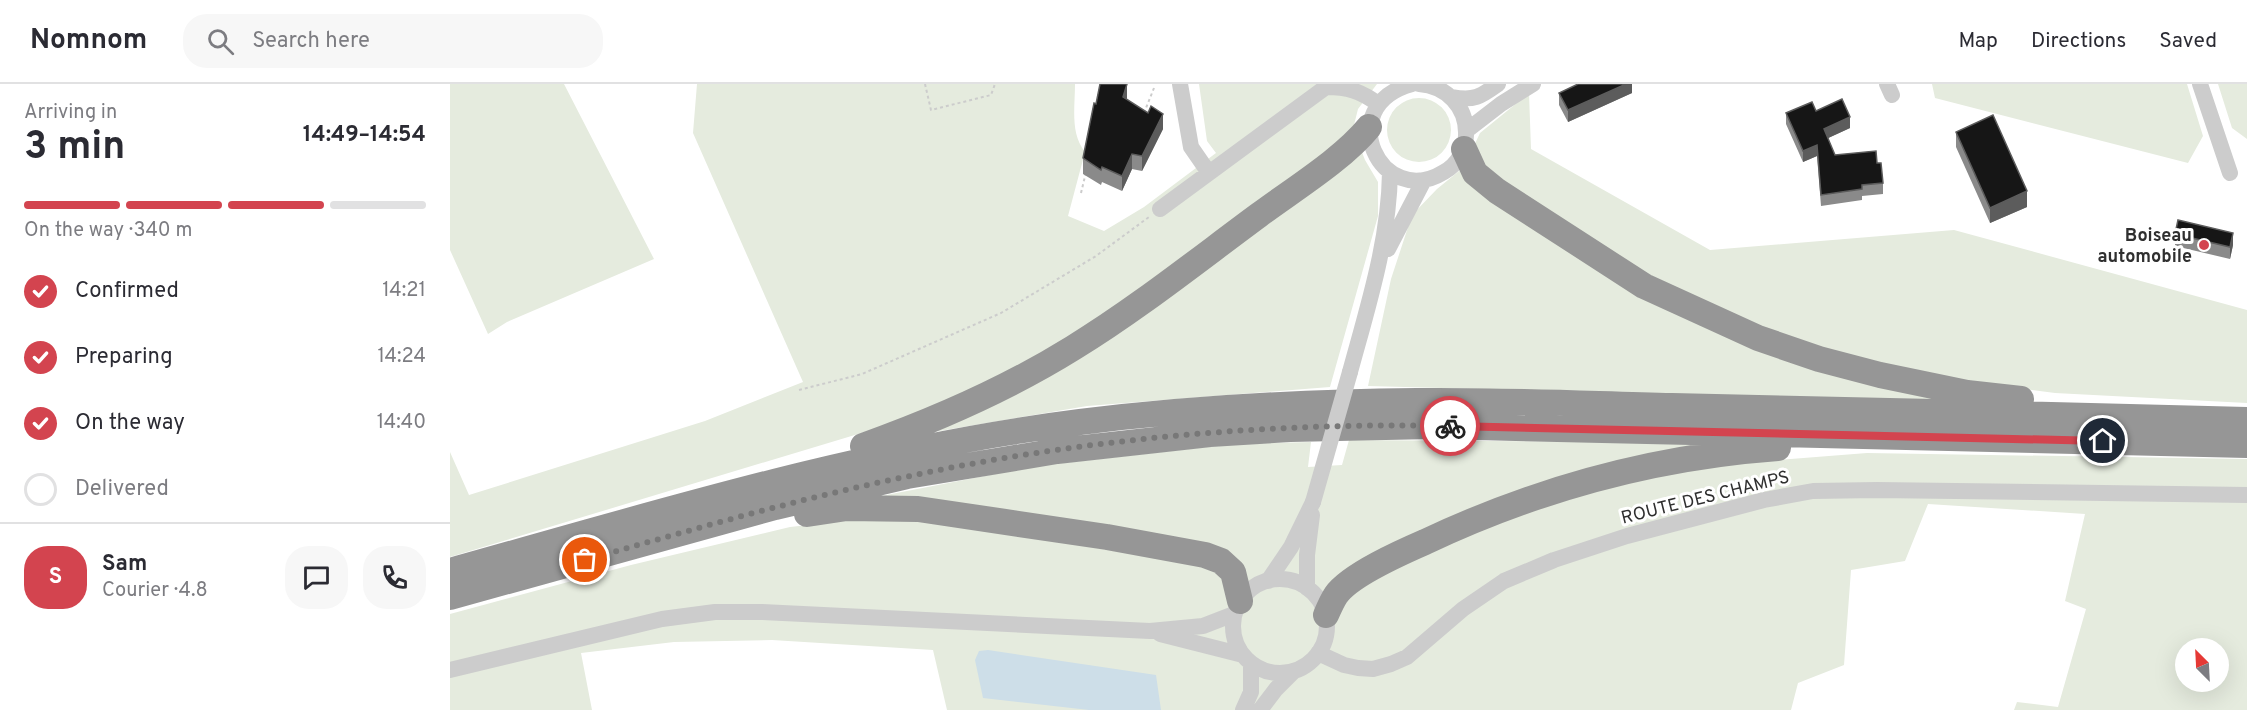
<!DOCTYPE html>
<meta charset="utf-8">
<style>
:root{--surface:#fff;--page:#f7f7f7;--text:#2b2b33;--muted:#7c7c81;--line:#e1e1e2;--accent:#d3444f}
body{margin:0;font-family:Overpass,sans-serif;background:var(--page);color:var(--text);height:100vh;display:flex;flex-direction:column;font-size:22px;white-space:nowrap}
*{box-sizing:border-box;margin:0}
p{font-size:20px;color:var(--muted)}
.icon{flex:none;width:33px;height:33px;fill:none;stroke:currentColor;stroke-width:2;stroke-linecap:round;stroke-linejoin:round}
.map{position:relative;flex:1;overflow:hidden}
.drawer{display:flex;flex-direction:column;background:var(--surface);width:450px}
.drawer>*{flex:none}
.needle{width:39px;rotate:336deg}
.fabs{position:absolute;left:1725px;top:554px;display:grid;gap:12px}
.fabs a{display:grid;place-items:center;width:54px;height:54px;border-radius:50%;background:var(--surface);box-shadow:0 6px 24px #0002;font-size:30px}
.pin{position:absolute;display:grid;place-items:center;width:51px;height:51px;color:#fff;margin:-26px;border:3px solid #fff;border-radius:50%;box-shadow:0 2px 6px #0007}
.courier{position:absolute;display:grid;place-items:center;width:60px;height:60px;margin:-30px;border:4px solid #d3444f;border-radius:50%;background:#fff;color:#222;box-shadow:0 2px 8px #0007}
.summary em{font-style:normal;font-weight:700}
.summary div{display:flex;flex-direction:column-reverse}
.summary{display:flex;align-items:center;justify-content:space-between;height:102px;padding:0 24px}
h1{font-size:39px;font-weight:700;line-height:45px}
.bar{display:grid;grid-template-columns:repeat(4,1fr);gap:9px 6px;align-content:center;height:72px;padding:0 24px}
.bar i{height:8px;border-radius:4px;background:var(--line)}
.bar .on{background:var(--accent)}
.bar p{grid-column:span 4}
.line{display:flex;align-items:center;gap:15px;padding:0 24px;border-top:2px solid var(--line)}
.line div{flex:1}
.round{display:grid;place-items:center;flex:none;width:63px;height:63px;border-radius:24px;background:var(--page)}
ol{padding:0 24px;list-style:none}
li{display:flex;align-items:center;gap:18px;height:66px}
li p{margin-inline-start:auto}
li .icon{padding:6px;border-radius:50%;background:var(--accent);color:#fff;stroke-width:4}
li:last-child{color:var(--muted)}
li i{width:33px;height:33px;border:3px solid var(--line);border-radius:50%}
header{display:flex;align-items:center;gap:36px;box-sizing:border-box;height:84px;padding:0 30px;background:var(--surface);border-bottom:2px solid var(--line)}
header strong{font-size:28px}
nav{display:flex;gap:33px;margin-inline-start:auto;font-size:21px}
.search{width:420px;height:54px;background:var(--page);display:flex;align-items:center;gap:15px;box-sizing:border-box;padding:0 21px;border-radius:24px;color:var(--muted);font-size:22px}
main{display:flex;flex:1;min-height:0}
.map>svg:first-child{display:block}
</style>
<header>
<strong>Nomnom</strong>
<div class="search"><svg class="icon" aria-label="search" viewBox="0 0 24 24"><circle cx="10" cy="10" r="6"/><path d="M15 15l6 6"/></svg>Search here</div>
<nav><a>Map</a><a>Directions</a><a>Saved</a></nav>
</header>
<main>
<section class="drawer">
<div class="summary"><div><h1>3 min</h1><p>Arriving in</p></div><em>14:49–14:54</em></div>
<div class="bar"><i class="on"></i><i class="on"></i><i class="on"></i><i></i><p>On the way · 340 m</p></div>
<ol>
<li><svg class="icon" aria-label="check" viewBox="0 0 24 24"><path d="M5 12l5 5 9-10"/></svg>Confirmed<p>14:21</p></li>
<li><svg class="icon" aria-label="check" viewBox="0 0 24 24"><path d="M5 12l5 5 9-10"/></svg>Preparing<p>14:24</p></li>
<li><svg class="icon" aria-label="check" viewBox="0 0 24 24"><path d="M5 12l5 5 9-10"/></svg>On the way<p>14:40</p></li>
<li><i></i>Delivered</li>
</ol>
<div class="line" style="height:108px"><b class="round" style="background:var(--accent);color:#fff">S</b><div><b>Sam</b><p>Courier · 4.8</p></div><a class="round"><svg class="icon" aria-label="chat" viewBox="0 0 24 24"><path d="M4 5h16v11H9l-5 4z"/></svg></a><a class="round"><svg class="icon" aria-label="phone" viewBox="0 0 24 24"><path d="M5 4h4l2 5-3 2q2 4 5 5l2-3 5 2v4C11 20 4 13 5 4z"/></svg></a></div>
</section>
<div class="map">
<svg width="1797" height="626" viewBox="0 0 1797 626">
<rect width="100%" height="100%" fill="#fff"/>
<path fill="#e5ebde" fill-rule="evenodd" d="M0,0H114L204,175L57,238L38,250L0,166Z
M247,0H625C625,24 620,49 635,68L618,132L654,147L694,123L766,69L757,57L749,0H927L908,25L903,45L915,76L928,98V132L880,303L637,322L466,351L438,341L0,473V368L19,411L255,337L353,298L243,49Z
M1482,0H1737L1753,52L1738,79L1485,14Z
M1768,0H1797V55L1782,44Z
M1079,9L1081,65L1260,166L1504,146L1797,226V319L1605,309L1505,296L1499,318L918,302L941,195L962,131L987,105L1014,83L1030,49Z
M937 46a32 32 0 1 1 64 0a32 32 0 1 1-64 0Z
M899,356L1181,358L1260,361L1262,381L1417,369L1797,375V626H1564L1567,618L1608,623L1636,525L1615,517L1635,430L1478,420L1455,477L1401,486L1394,581L1348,599L1341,626H497L483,566L322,556L224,558L131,569L142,626H0V530L181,481L340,443L422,434L426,413L586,382L783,360L861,358L858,383L892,381ZM1736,564H1768V597H1736Z"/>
<path fill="#cddee8" d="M538,566L706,591L711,626H639L533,614L525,576L529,567Z"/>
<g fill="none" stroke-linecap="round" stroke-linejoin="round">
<path stroke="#ccc" stroke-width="2" stroke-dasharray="3 3" stroke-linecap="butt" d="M475,0L481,26L541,11L545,0
M694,29L704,4
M631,109L636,88
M349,306L412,290L551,229L646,172L699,133"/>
<path stroke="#ccc" stroke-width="16" d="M730,0L741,63L759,89
M962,0C881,22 931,127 994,88C1007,81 1016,66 1016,51C1017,22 996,2 969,0
M1437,0L1442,11
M1750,0L1780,89
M1002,13C1024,17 1030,13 1048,0
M1016,47L1051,20L1083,0
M710,125L876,3C897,3 911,7 928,20
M938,165L974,96
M900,288C918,222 939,157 940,88
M783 542a47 47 0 1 1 94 0a47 47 0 1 1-94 0Z
M818,497L841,463L863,418
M857,504V471L862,431
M710,550L793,571
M868,569L894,581L908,584L923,585L941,580L957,573L1013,525L1054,497L1104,476L1177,452L1314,416L1363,407L1427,406L1797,411
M0,586L212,535L265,528H312L700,547L753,542L784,530
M793,626L801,608V580
M810,626L826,605L843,588"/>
<path stroke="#969696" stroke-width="26" d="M1014,65L1025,89L1047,107L1194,202L1308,254L1369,275L1430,291L1517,309L1571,315
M413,362C486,336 557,305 623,264C688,224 748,176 809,131C844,105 893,75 919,43
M357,430L397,424L468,425L657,453L755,471L771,477L783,488L790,517
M0,487C208,429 415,365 630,338C742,324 854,318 967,317C1052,316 1137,320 1222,322C1414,326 1605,331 1797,336
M0,513L325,423L457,392L607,367L760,350L840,345L983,342L1797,361
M876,531C879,524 882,517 886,511C900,491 952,468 975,458C1087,405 1204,373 1328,364"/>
<path stroke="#ccc" stroke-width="16" d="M863,418L900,288"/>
</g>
<path fill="#8a8a8a" d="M1182,0V9L1118,38L1109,21V9Z
M677,15L713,45L692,87L682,85L672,107L652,98L651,101L633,90V74L646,20Z
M1366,27L1400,44L1378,54L1385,71L1427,79L1433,99V110L1412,112V116L1371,122L1367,72L1353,78L1336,40V29Z
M1506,48L1577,123L1540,139L1506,63Z
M1725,150L1783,161L1780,175L1725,162Z"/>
<path fill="#5c5c5c" d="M677,0V14L673,28V13Z
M1176,0H1182V9L1118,38V26Z
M713,30V45L692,87V72Z
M1400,33V44L1374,56V45Z
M1367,61V72L1353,78V67Z
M682,70V85L672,107V92Z
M1577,107V123L1540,139V124Z
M1783,149V161L1780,175V163Z"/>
<path fill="#161616" stroke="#5c5c5c" stroke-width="1.5" d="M650,0H677L673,13L698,29L701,22L713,30L692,72L682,70L672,92L652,83L651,86L633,74L644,19L646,20Z
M1128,0H1176L1118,26L1109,9Z
M1392,15L1400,33L1374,45L1385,71L1426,67L1427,79H1431L1433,99L1412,101V105L1371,111L1367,61L1353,67L1336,29L1362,18L1366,27Z
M1543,31L1577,107L1540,124L1506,48Z
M1728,136L1783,149L1780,163L1725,150Z"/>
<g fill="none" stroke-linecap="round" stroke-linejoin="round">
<path stroke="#787878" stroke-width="6" stroke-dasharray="0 10.8" d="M135,476C241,446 347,415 455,393C633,355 818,338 1000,342"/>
<path stroke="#d3444f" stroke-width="8" d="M1000,342L1653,357"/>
</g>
<circle fill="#d3444f" stroke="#fff" stroke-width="2" cx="1754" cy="161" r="6"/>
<g text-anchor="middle" stroke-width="6" stroke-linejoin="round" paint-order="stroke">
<g font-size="18" font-weight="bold" fill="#2f2f2f" stroke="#fff" text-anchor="end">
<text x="1742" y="157">Boiseau<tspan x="1742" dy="21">automobile</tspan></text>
</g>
<g font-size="18" fill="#2f2f2f" stroke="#fff">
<text transform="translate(1255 413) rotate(-14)" y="6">ROUTE DES CHAMPS</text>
</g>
</g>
</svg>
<div class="fabs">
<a><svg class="needle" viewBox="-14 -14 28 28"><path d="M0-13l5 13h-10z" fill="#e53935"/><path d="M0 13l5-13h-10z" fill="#7c7c81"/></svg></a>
</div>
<div class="pin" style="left:135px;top:476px;background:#ea580c"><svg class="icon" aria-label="bag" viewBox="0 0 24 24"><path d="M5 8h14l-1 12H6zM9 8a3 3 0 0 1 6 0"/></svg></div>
<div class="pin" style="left:1653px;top:357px;background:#1f2937"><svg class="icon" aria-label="home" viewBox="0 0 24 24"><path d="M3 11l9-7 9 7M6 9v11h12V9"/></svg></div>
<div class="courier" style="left:1000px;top:342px"><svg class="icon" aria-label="bike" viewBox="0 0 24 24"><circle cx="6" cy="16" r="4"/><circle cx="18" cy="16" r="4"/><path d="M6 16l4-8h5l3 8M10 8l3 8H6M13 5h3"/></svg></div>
</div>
</main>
